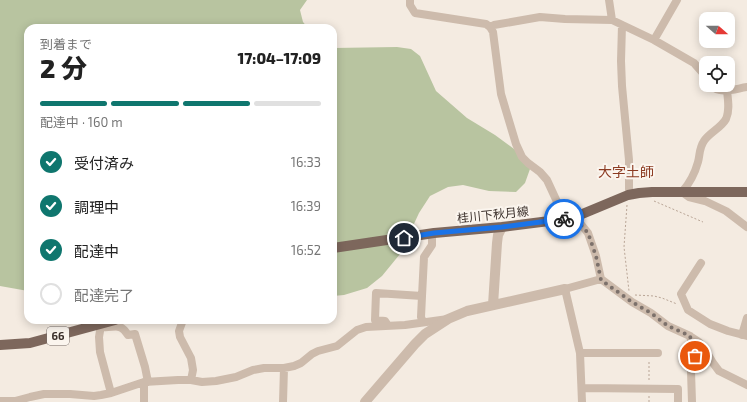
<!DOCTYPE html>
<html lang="ja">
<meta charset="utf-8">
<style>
:root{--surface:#fff;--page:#f2f2f2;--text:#222;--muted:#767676;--line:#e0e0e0;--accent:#0f766e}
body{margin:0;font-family:"Exo 2","Noto Sans JP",sans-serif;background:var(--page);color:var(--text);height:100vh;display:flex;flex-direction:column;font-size:15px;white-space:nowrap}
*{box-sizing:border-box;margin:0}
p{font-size:13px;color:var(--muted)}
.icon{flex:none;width:22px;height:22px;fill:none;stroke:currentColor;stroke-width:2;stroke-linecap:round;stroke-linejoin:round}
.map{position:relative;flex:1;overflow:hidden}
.sheet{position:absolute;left:24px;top:24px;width:313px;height:300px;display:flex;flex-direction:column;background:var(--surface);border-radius:12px;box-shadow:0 2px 10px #0003}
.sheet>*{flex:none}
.needle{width:26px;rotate:110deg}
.fabs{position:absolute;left:699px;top:12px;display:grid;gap:8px}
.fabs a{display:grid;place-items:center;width:36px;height:36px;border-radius:8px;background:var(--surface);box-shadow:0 2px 10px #0003;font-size:20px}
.pin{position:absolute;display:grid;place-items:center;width:34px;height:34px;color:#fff;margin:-17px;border:2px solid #fff;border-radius:50%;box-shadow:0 1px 4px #0007}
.courier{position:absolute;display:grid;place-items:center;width:40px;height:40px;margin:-20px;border:3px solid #1a73e8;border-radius:50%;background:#fff;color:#222;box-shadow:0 1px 5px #0007}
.head em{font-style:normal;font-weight:800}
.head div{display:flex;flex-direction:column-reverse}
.head{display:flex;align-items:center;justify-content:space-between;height:68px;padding:0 16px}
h1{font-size:26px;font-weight:800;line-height:30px}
.bar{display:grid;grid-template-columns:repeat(4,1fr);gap:6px 4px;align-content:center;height:48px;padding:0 16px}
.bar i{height:5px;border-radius:3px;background:var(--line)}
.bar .on{background:var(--accent)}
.bar p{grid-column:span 4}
ol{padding:0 16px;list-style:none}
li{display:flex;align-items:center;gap:12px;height:44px}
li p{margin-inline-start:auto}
li .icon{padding:4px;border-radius:50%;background:var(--accent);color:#fff;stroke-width:4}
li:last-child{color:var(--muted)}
li i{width:22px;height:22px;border:2px solid var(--line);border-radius:50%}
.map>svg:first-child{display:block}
</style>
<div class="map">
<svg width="747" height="402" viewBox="0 0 747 402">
<rect width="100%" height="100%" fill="#f4ebe1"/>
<path fill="#b8c4a0" d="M0,0H307L300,10L303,22L308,28H28V291L0,286Z
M397,47L411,49L420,56L436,91L467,118L495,135L525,157L530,169L525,183L516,192L489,191L463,185L448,187L430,196L419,213L400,254L382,276L367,288L344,295L333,296V48Z"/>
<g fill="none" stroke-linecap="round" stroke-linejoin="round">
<path stroke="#b9a596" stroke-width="1" stroke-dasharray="2 2" stroke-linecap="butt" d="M654,201L703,222
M627,205L624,247L629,291
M635,295L654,296L662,298L677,304
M649,380V360
M649,402V396"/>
<path stroke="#cdbbac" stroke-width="8" d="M410,0V5L415,13L486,24L490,27L493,32L501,94L516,144L522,157L528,163L540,172L547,180L565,219
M609,0L612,20
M622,25L621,61L622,86L629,160V189L631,195
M490,27L494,25L540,17L565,19L612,20L654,40L694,63L702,72L706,79
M654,40L677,0
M710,85C721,95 734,89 747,87
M727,91C728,100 730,110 726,119C721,128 709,133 704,141C699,148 700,155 698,162C695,173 689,184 682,192L689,197L705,201L726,211L747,227
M575,217L588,233L596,256L601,279L632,302L651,313L668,326L690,336L699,342L703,346L713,363L719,371L747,385
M701,263L681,294L688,310L710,324L728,331L747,336
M422,296L424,257L432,245V233
M183,320L179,331L180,337L191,358L193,370L191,380
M387,324L385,321L375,320L376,293L422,296L421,317L423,322
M101,325L99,337L100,352L111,393
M101,327C114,329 119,321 128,335L135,334L145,367L148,382
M742,335L747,318
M690,336L695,356L691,371L692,402
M580,353H658
M144,382V402
M582,388L678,389V402
M0,401H15L30,397L44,394H70L94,396L101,395L111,393L144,382L178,380H191L202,382L216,381L236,377L253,370L264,368H284L294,366L301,363L312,354L318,351L337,346L357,330L366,327L405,325L448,319
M283,402L284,368
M582,402L580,353L565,289L601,279"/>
<path stroke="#cdbbac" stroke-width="10" d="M493,305L497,243L498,235L502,227
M365,402L415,344L425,334L448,319L467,311L565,289"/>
<path stroke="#7d675c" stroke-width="10" d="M333,248L434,233L502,227L565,219L575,217L628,195L639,193L652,192H747
M0,345L30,343L115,320"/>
</g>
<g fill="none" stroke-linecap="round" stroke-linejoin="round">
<path stroke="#7c716b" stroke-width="4" stroke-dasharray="0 7.2" d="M564,219L574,217L588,233L596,256L601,280L632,302L651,313L668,326L690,336L695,356"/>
<path stroke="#1a73e8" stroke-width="5" d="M404,238L434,233L502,227L564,219"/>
</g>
<g text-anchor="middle" stroke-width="4" stroke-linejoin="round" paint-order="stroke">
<rect fill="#fbf5ee" stroke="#756b66" stroke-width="1" x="47" y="327" width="22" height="18" rx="3"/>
<g font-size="11" font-weight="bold" fill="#3b302b">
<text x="58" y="340">66</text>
</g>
<g font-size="12" fill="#3b302b" stroke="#fbf5ee">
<text transform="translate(493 215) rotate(-6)" y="4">桂川下秋月線</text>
</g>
<g font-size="14" fill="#8c3b22" stroke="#fbf5ee">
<text x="626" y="177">大字土師</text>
</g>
</g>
</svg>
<div class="fabs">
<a><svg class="needle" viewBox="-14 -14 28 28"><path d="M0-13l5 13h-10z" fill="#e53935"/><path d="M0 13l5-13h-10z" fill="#767676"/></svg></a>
<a><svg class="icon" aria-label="locate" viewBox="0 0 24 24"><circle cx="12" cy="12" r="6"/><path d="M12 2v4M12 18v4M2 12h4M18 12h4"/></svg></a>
</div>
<div class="pin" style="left:695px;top:356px;background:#ea580c"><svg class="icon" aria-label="bag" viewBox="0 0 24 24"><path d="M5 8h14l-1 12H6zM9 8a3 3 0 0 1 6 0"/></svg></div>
<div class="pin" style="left:404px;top:238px;background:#1f2937"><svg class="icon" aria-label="home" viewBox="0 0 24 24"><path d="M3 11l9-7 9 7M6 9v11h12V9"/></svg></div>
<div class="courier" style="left:564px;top:219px"><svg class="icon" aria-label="bike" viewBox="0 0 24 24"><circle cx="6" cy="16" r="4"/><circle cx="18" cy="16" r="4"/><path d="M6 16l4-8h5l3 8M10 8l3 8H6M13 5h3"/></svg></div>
<section class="sheet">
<div class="head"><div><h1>2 分</h1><p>到着まで</p></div><em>17:04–17:09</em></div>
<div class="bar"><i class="on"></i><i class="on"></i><i class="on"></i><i></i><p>配達中 · 160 m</p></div>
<ol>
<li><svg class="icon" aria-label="check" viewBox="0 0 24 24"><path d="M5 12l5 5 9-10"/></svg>受付済み<p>16:33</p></li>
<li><svg class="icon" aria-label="check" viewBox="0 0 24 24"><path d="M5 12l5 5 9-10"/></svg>調理中<p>16:39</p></li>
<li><svg class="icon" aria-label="check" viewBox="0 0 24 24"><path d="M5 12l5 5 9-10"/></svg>配達中<p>16:52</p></li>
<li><i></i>配達完了</li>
</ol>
</section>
</div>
